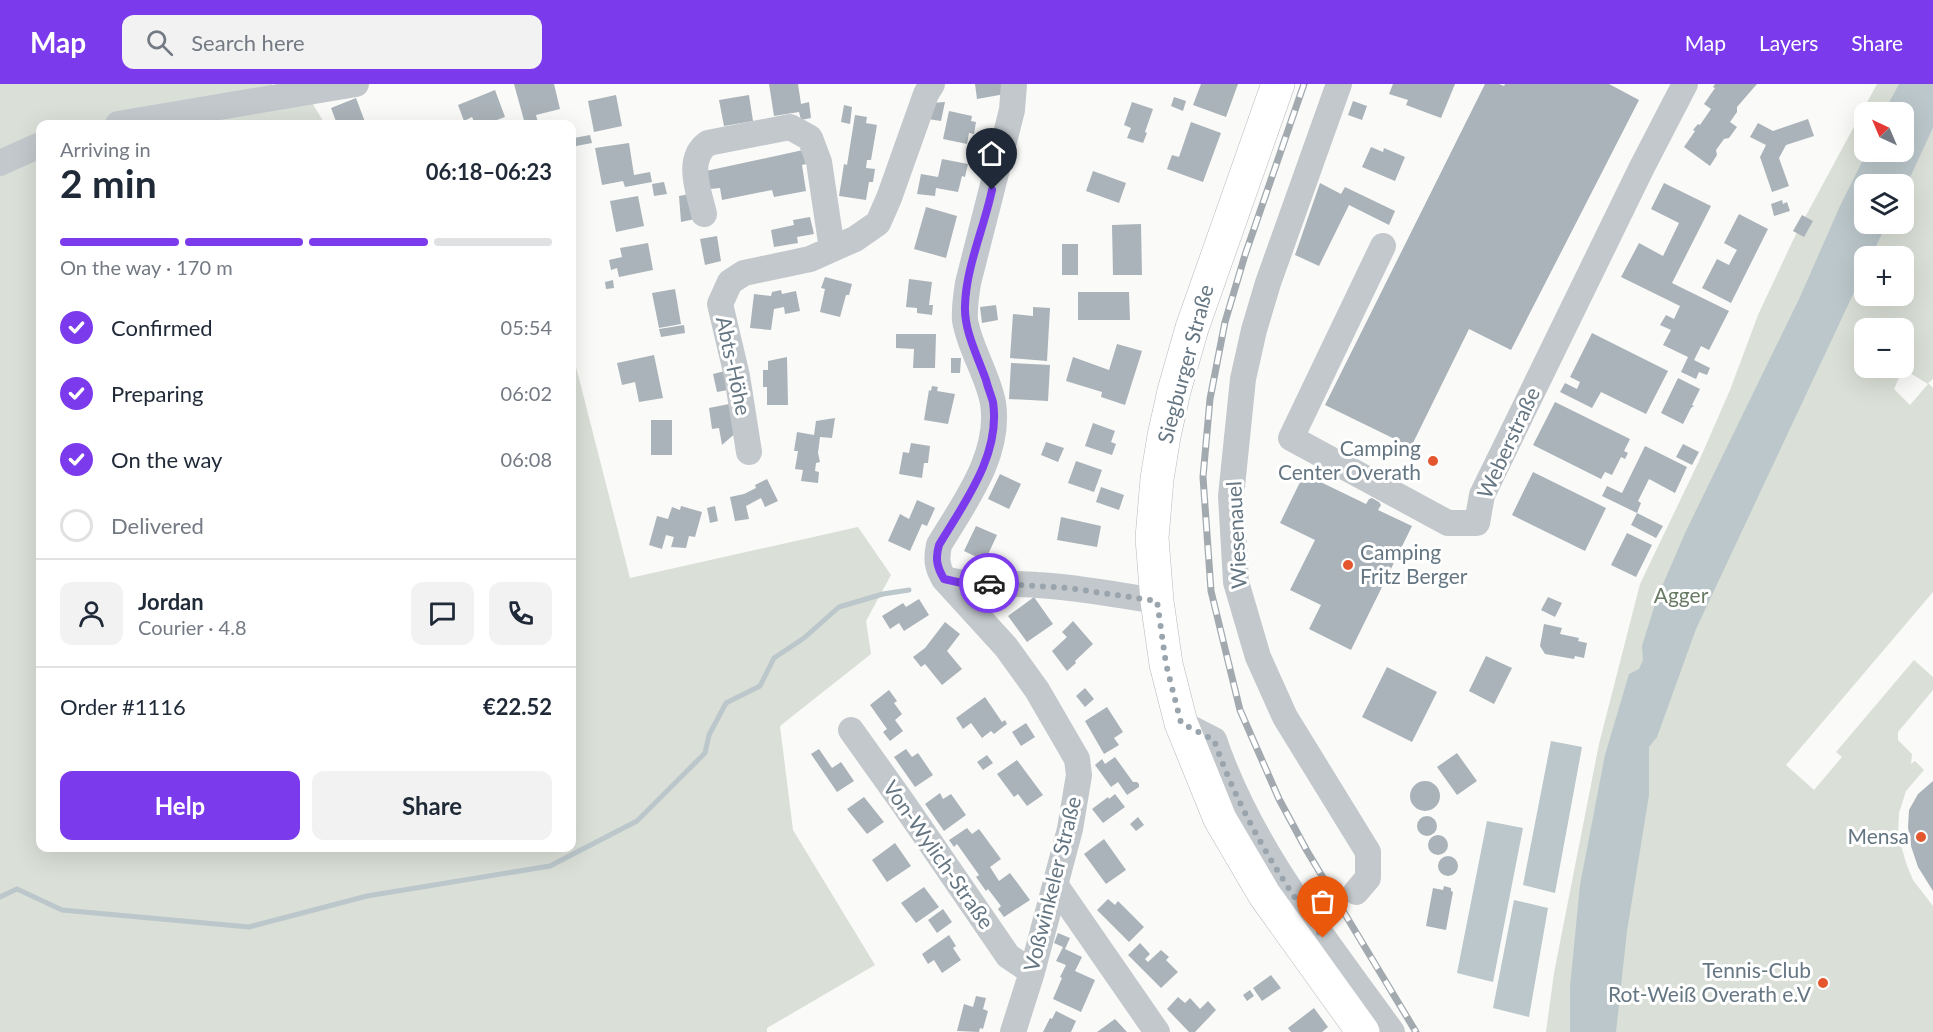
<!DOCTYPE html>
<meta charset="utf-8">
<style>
:root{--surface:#fff;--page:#f2f2f3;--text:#1f2937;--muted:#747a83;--line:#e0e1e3;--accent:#7c3aed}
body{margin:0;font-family:Lato,sans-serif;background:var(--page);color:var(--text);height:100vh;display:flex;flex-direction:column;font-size:22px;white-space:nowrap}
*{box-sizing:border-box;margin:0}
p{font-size:20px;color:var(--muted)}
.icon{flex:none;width:33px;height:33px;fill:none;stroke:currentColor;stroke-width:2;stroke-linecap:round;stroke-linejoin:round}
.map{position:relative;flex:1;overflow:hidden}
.side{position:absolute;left:36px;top:36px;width:540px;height:732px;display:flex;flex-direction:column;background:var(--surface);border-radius:12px;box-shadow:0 6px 24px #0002}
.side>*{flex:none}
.needle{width:39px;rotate:316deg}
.fabs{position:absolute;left:1854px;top:18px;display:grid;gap:12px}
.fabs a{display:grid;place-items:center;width:60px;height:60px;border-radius:12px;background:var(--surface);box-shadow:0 6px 24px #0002;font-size:30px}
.pin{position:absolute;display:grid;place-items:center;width:51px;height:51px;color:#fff;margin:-62px -26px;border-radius:50% 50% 50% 0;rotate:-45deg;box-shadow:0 0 6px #0007}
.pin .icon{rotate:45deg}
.courier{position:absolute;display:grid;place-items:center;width:60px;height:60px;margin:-30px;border:4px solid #7c3aed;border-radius:50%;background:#fff;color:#222;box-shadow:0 2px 8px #0007}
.head em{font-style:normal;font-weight:700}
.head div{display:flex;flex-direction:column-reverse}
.head{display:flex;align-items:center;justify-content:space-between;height:102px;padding:0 24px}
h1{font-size:39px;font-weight:700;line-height:45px}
.bar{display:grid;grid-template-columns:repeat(4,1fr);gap:9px 6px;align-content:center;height:72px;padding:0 24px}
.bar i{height:8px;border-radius:4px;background:var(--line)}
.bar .selected{background:var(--accent)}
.bar p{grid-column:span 4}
.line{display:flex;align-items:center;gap:15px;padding:0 24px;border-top:2px solid var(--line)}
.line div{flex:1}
.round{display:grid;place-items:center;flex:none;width:63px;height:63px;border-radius:12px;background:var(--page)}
ol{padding:0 24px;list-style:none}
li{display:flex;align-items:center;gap:18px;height:66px}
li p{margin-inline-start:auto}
li .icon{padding:6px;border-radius:50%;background:var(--accent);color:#fff;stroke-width:4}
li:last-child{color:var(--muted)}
li i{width:33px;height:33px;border:3px solid var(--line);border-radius:50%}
.action{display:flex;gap:12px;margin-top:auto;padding:12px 24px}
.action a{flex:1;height:69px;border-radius:12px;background:var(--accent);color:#fff;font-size:24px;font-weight:700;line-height:69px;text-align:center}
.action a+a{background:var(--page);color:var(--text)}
header{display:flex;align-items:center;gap:36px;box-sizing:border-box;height:84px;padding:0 30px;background:var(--accent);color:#fff}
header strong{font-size:28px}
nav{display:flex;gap:33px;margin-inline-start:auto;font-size:21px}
.search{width:420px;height:54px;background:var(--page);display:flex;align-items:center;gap:15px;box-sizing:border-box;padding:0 21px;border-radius:12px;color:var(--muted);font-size:22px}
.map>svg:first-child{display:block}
</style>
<header>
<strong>Map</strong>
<div class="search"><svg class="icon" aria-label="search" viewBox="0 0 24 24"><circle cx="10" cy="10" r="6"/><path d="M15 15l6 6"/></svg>Search here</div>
<nav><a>Map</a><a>Layers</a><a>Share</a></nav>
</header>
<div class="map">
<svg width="1933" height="948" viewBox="0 0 1933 948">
<rect width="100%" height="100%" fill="#fafaf8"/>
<path fill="#dadfd7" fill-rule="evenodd" d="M0,0H272L276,19L309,14L325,40H40V764H572V267L630,494L858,443L891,491L866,537L871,570L780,642L793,746L875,881L767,944V948H0Z
M1877,0H1933L1914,83L1933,44V295L1928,299L1933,304V508L1786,681L1814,706L1842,673L1836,668L1914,576L1933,593V606L1898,648V656L1912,670L1911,680L1915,677L1924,686L1906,707L1899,729L1898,750L1906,779L1913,796L1933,822V948H1546L1554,889L1599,660L1640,500L1699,377L1730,306L1758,231L1796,150ZM1864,28H1904V68H1864ZM1864,100H1904V140H1864ZM1864,172H1904V212H1864ZM1864,244H1904V284H1864ZM1903,285L1928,300L1910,321L1894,305Z"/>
<path fill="#bbc7cb" d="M1899,0H1933V44L1904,106V100H1864V140H1887L1871,172H1864V187L1696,545L1657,653L1649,663V711L1627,847L1616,948H1570V903L1580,801L1605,671L1629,590L1639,585L1643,576L1642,562L1657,514L1686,447L1800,213L1840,122L1867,68H1904V28H1884Z
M1551,657L1582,663L1555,809L1523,801Z
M1487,737L1523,744L1493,898L1457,889Z
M1514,816L1548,824L1529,933L1493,924Z"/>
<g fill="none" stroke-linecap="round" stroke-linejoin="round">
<path stroke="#bbc7cb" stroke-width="5" d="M0,813L17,805L62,826L249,843L367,812L550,782L637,737L705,669L709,651L726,619L760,602L774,574L804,554L839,523L883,510L909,506"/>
</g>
<path fill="#aab3b9" d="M514,0H554L560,25L536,31L538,39L525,40Z
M769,0H798L801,20L809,18L811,34L801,36L799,28L774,32Z
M975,0H1003L1005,10L977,15Z
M1201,0H1238L1226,33L1193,21Z
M1393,0H1455L1441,34L1406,21L1408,16L1389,10Z
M1485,0H1499L1504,2L1505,0H1609L1639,16L1511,266L1469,245L1411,363L1325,321Z
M1715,0H1757L1737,23V28L1730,38L1737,43L1729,54L1724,55L1716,66L1717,71L1710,82L1684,63L1695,47L1693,46L1698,40L1700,41L1711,25L1704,20L1715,4L1713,3Z
M495,6L505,33L486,40H475L472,33L464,37L458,21Z
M616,11L622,42L594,48L588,17Z
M749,11L753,37L724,42L719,16Z
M1174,13L1186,17L1183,27L1171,22Z
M356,14L365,38L360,40H337L331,24Z
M1353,17L1367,22L1362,36L1348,31Z
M945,18L941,37L928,35L931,19Z
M1132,18L1153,25L1145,48L1147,49L1143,59L1127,54L1131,44L1124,41Z
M844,21L852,23L850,40L841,38Z
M949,27L972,32L971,37L976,38L974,50L969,49L967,60L943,55Z
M855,31L867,33L866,39L877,41L871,76H867L866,84L875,85L873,98H869L866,116L839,112L844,80L847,81Z
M1808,35L1814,52L1786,61L1779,74L1789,102L1772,108L1760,73L1766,61L1750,53L1758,39L1773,47Z
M1191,38L1221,49L1203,98L1167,85L1172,71L1179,73Z
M590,51L592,59L576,62L574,54Z
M629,59L634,91L650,88L652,98L625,103L623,97L602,101L595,64Z
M1371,63L1383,68L1384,64L1405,73L1395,97L1362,83Z
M803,66L806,80L802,81L806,107L774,113L772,106L722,116L720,104L710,105L706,87Z
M942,75L968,80L965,93L962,92L958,108L936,104L935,112L917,110L921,90L938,93Z
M1093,87L1126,99L1119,119L1086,107Z
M664,98L667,110L654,112L652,100Z
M1320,99L1341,110L1345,103L1395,127L1389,141L1349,121L1319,182L1295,171Z
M1664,99L1711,122L1672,199L1729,227L1709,266L1701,262L1694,276L1710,284L1707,291L1699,288L1696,295L1681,288L1688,273L1663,261L1671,246L1660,241L1666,231L1674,235L1680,222L1621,193L1639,159L1663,172L1679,139L1651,125Z
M690,110L695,135L681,138L679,112Z
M638,112L644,142L616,148L610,117Z
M1782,116L1783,120L1787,118L1790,127L1774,132L1771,120Z
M926,123L957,132L946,174L914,165Z
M1739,130L1768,145L1731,219L1702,204L1717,175L1729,181L1733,173L1737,166L1724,159Z
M1802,131L1813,137L1804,153L1793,147Z
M810,133L814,150L797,153L798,159L774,163L771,146L794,141L793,136Z
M1141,140L1142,191H1113L1112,141Z
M717,152L721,177L705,181L700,155Z
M648,159L653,186L619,193L617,184L611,186L609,176L622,173L620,164Z
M1062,160H1078V191H1062Z
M825,193L852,200L849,211H846L840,233L820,228L825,205L821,204Z
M909,195L932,198L929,221H933L932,231L917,229V224L906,223Z
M613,196L614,204L606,205L605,198Z
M675,205L681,240L659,244L652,209Z
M781,206L782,210L796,207L800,227L785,230L784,223L774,225L771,246L750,244L754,210L771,212L772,208Z
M1078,208H1129L1130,236H1078Z
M996,221L998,236L982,239L980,223Z
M1033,223L1050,224L1047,277L1010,274L1013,230L1033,232Z
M684,241L685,249L661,253L659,245Z
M1592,249L1668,287L1646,330L1601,308L1592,324L1560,308L1565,299L1577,305L1580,298L1570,293Z
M896,250H936L935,284H913L914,265L896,264Z
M1117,260L1142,267L1125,321L1101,313L1102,308L1066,297L1073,273L1109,286Z
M654,271L663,314L639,318L635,298L622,301L617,279Z
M787,273L788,321H767V303H763V286H768V277Z
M951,274H961L960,289H951Z
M1011,279L1050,281L1048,317L1009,315Z
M729,286L733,305L717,308L713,290Z
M1678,294L1700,305L1692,321L1694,322L1691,324L1683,340L1661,329Z
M932,302L938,303L937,307L955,310L948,340L924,336L929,306L931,307Z
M1555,318L1630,355L1624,367L1628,369L1625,375L1621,373L1612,391L1605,388L1601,395L1533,361Z
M734,319L739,346L722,361L719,344L712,345L709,324Z
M835,334L832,354L820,353L818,369L820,378L816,379L815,387L819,388L818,399L801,397L803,386L795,385L798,367H794L797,348L814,351L816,337Z
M651,336H672V371H651Z
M1093,339L1115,347L1111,358L1116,360L1112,371L1085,362Z
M1046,358L1064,364L1058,378L1041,371Z
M911,359L930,362L928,379H924L922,394L899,390L903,368L909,369Z
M1683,360L1699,368L1692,381L1676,373Z
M1645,362L1687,383L1675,409L1649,395L1638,417L1641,419L1637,429L1602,412L1607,402L1622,409Z
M1076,377L1102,386L1094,408L1068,399Z
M1533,388L1606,424L1585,467L1512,431Z
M1000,390L1021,400L1009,425L988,415Z
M1304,390L1366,420L1369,415L1372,414L1379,418L1381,421L1378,426L1412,442L1351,566L1309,545L1321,521L1290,506L1315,456L1280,439Z
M767,395L778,417L765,423L761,414L746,422L749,435L735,437L730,413L744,410L756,404L755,401Z
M1101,403L1124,411L1119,426L1096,418Z
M917,416L935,424L927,442L922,440L910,467L888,457L900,430L909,435Z
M681,422L702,428L695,453L689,452L686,464L671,463L674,453L666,451L662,465L649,461L657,432L668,435L672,423L680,426Z
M715,422L718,437L710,439L707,424Z
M1637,429L1663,442L1656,454L1631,441Z
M1061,433L1101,442L1097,463L1057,456Z
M976,442L997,451L985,477L964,467Z
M1627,449L1652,461L1636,493L1611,481Z
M1034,513L1053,540L1027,558L1008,532Z
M1548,513L1562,519L1555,533L1541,526Z
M919,515L929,531L904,547L899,539L890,545L882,532L903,519L906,523Z
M1073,537L1093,560L1075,577L1076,579L1067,587L1052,567L1067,553L1062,548Z
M945,538L960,550L947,567L962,585L942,601L925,580L921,583L913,573L925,564Z
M1544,540L1562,544L1560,550L1579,554L1578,557L1587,559L1584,574L1575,572L1574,575L1545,570L1540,562Z
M1486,572L1512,584L1494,620L1469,607Z
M1387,583L1437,608L1412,658L1362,633Z
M1085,604L1094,615L1085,623L1076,612Z
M889,606L897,617L894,619L902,630L895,636L903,647L890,657L883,648L887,645L870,621Z
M985,613L1002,638L1005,636L1007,640L994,650L991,647L982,654L971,639L963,645L956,634Z
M1107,623L1123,648L1114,654L1119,661L1104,670L1085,637Z
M1026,639L1035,653L1021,662L1012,648Z
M819,665L832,684L841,678L854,697L837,708L811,670Z
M906,665L912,673L918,669L933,691L915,703L894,673Z
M1457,669L1477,697L1457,711L1437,683Z
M987,671L993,679L983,686L977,678Z
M1115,673L1133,698H1137L1139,700V703L1127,711L1118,698L1111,703L1095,681L1102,675L1105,680Z
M1017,676L1043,711L1027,722L1018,710L1014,713L997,690Z
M1410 712a15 15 0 1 1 30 0a15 15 0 1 1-30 0Z
M1933,697V807L1918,783L1911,762L1908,743L1909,726L1918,710Z
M940,709L943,715L951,710L966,731L944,747L925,720Z
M1115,710L1125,723L1103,739L1092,725L1108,713L1109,715Z
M864,713L884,738L867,750L847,725Z
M1417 742a10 10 0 1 1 20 0a10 10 0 1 1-20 0Z
M1138,733L1144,741L1136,747L1130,740Z
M967,744L972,750L979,745L1001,775L990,783L999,797L1010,789L1030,816L1004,833L998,825L1001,822L988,805L986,807L976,793L979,791L957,760L954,763L949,756Z
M1428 761a10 10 0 1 1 20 0a10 10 0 1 1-20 0Z
M1104,755L1126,786L1106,800L1084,770Z
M895,759L911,782L887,798L872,776Z
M1438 782a10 10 0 1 1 20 0a10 10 0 1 1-20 0Z
M1444,802L1451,804V807L1453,808L1446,846L1426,842L1433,804L1443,806Z
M924,803L939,823L916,839L901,819Z
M1108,815L1115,821L1118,817L1144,843L1129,858L1097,826Z
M943,825L952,838L937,849L928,836Z
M1058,849L1070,854L1065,865L1082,873L1075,887L1095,896L1081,928L1053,915L1062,894L1060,893L1066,881L1056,877L1063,863L1054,859Z
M949,851L956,862L953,864L961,876L942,889L934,876L928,880L922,870Z
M1140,859L1150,870L1145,875L1148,878L1161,866L1169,873L1166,876L1178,888L1161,904L1128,871Z
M1271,891L1281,904L1262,917L1253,904Z
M1250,906L1254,912L1247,917L1243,911Z
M976,912L986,914L983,925L988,927L983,945L980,944L979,948L957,947L964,920L973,923Z
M1178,913L1185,919L1190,914L1200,925L1208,917L1216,926L1195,948H1189L1167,925Z
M1314,924L1328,943L1322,948H1291L1288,944Z
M1056,927L1076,937L1071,948H1043L1050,934L1052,935Z
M1115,935L1127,948H1097Z"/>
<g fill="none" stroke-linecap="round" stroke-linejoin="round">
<g stroke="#b5babe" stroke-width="34">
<path id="major" d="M1278,0L1192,244L1174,307L1164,352L1157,395L1152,454L1157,517L1166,580L1181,639L1220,735L1264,810L1363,948"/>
</g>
<path stroke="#c3c8cc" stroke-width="26" d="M1339,0L1268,199L1254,246L1243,295L1231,412L1236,498L1258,573L1285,633L1368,768V794L1356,808
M118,40L356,0
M0,79L40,61
M704,130C699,108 685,75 708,59L790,43L810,54L819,78L832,165
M1383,162L1291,354L1448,439H1477L1482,411L1642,83L1685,0
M749,368L737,292L720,220L730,198L744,189L810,175L855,155L878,139L889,114L926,10L932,0
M944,495C974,503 1006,498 1037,501C1077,503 1117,511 1157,517
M1181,639L1214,656C1252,767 1324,853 1392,948
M851,646L903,719L1008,872L1032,888
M1056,802L1157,948
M1013,948L1032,888L1070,745L1079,691L1077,675L1037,606L1006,563L944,495C937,483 936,475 939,461C964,419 1001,371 993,319C988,291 969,263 965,236C964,224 966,212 968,199L1012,26L1014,0"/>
<use href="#major" stroke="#fff" stroke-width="33"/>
<g stroke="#a2aab0" stroke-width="7">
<path id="rail" d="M1304,0L1245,171L1225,238L1210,315L1203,393L1211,507L1240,626L1279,715L1307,767L1416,948"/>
</g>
<use href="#rail" stroke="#fff" stroke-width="4.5" stroke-dasharray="14" stroke-linecap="butt"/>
</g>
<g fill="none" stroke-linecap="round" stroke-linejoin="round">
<path stroke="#99a4ac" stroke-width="6" stroke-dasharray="0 10.8" d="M989,499L1068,504L1157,517L1166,580L1181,639L1214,656C1239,728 1278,792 1323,854"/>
<path stroke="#7c3aed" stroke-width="8" d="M989,499H962L944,495C937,483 935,475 939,461C964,419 1001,371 993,318C991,311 988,304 986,296C978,273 964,247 965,222C966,183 984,144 992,106"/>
</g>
<g fill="#e4572e" stroke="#fff" stroke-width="2">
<circle cx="1433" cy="377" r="6"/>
<circle cx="1348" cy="481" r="6"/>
<circle cx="1921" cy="753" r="6"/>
<circle cx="1823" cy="899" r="6"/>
</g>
<g text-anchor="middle" stroke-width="6" stroke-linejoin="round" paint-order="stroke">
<g font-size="21" fill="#657683" stroke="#fff">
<text transform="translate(1186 280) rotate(-75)" y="7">Siegburger Straße</text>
<text transform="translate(733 282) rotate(78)" y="7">Abts-Höhe</text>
<text transform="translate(1509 359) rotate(-65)" y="7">Weberstraße</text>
<text transform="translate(1237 451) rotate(-93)" y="7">Wiesenauel</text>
<text transform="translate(938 771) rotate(55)" y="7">Von-Wylich-Straße</text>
<text transform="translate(1053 800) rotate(-76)" y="7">Voßwinkeler Straße</text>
</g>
<g font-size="21" fill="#657683" stroke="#fff" text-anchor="end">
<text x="1421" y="372">Camping<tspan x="1421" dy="24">Center Overath</tspan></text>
<text x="1360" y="476" text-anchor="start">Camping<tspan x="1360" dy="24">Fritz Berger</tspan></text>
<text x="1909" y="760">Mensa</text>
<text x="1811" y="894">Tennis-Club<tspan x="1811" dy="24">Rot-Weiß Overath e.V</tspan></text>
</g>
<g font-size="21" fill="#687a64" stroke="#fff">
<text x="1681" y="519">Agger</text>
</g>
</g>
</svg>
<div class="fabs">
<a><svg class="needle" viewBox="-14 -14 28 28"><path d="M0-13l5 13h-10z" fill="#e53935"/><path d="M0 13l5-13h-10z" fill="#747a83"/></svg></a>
<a><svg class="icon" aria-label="layers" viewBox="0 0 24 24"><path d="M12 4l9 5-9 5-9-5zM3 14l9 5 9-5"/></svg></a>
<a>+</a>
<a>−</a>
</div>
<div class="pin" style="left:1323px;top:854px;background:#ea580c"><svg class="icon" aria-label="bag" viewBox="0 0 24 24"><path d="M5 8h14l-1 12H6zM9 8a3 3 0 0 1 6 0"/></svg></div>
<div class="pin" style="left:992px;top:106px;background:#1f2937"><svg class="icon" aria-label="home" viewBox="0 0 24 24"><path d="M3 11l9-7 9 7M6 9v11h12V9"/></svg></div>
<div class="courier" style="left:989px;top:499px"><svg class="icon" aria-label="car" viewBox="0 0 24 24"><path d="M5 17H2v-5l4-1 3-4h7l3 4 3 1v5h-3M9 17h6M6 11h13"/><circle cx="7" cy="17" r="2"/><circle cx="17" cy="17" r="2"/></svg></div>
<section class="side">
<div class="head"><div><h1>2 min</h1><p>Arriving in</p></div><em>06:18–06:23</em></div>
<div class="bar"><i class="selected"></i><i class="selected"></i><i class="selected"></i><i></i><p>On the way · 170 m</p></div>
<ol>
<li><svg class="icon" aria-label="check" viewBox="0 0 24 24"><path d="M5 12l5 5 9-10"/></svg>Confirmed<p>05:54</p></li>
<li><svg class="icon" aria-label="check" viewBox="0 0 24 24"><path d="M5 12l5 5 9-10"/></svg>Preparing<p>06:02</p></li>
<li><svg class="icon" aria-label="check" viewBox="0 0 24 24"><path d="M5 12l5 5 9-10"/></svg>On the way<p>06:08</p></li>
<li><i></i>Delivered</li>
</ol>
<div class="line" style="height:108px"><a class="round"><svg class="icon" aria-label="person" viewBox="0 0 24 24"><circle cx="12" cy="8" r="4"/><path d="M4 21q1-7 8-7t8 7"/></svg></a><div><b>Jordan</b><p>Courier · 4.8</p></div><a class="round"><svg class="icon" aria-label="chat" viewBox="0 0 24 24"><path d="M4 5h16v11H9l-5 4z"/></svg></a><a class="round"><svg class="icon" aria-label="phone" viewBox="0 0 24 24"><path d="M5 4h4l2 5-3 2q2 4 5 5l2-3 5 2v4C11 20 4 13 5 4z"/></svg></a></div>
<div class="line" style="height:78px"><div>Order #1116</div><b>€22.52</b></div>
<div class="action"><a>Help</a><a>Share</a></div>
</section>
</div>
